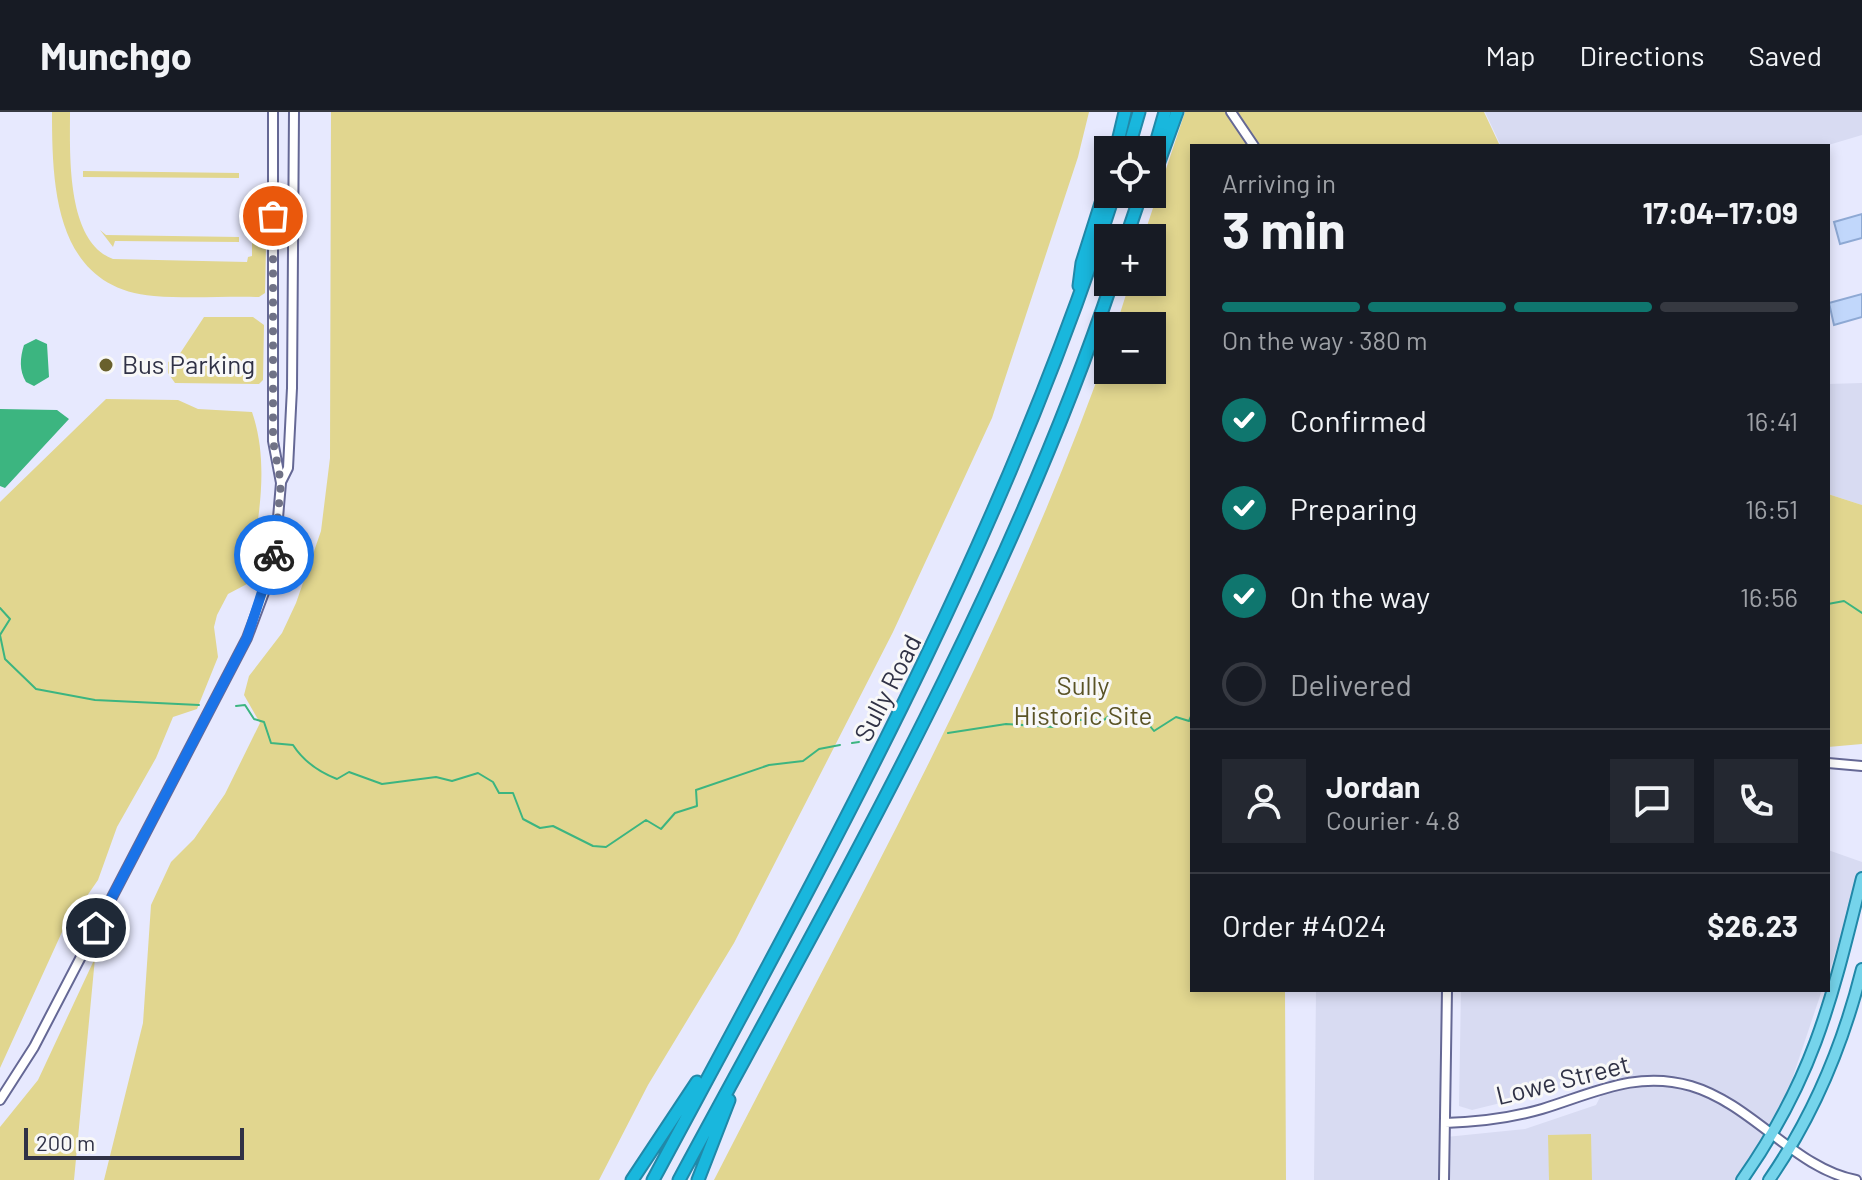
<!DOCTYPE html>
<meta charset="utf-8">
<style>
:root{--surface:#171b24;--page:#242831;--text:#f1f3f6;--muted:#9ea1a6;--line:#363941;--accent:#0f766e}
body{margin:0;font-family:Barlow,sans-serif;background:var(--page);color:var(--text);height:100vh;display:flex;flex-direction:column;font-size:30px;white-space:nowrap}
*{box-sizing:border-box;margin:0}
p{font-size:26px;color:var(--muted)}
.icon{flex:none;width:44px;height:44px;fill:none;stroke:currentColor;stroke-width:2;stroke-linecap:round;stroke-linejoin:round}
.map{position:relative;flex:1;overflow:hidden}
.sheet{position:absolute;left:1190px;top:32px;width:640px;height:848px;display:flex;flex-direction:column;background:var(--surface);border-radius:0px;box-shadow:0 4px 12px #0003}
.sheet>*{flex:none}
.tools{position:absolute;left:1094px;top:24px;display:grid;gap:16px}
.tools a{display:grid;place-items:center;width:72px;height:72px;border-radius:0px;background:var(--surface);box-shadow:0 4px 12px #0003;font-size:40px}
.scale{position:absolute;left:24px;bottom:20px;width:220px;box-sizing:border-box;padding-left:8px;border:4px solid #303246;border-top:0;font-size:22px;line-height:28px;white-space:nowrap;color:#303246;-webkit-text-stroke:6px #f8f8f8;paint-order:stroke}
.pin{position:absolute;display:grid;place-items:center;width:68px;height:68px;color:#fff;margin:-34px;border:4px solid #fff;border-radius:50%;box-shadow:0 2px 8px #0007}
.courier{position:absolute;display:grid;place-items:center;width:80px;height:80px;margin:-40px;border:6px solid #1a73e8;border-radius:50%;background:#fff;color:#222;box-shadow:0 2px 10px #0007}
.overview em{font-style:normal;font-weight:700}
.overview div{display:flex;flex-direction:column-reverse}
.overview{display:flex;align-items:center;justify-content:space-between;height:136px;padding:0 32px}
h1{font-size:52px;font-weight:700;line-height:60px}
.bar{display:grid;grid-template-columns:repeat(4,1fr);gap:12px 8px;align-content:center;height:96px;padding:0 32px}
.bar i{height:10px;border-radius:6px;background:var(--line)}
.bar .current{background:var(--accent)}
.bar p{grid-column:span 4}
.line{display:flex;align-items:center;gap:20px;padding:0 32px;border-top:2px solid var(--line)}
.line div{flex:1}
.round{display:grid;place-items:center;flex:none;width:84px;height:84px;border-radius:0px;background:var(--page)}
ol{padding:0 32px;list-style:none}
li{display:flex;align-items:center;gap:24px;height:88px}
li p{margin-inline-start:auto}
li .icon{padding:8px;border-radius:50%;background:var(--accent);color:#fff;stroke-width:4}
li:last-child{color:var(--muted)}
li i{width:44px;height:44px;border:4px solid var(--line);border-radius:50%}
header{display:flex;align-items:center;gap:48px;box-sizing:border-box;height:112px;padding:0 40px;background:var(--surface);border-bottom:2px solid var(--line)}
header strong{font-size:38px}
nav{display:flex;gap:44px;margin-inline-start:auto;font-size:28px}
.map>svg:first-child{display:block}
</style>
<header>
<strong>Munchgo</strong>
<nav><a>Map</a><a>Directions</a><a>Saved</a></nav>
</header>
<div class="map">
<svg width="1862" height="1068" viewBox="0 0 1862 1068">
<rect width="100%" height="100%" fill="#e7e9fe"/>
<path fill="#d8dbf2" d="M1485,0H1862V23L1825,34H1501Z
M1862,271V393L1828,382V272Z
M1828,738L1862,750V762L1828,862Z
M1316,878H1447L1446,1025L1525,1017L1596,993L1611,964L1472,998L1459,994L1461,878H1822L1774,1021L1741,1068H1314Z"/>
<path fill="#e1d68f" d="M52,0H70C70,41 66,130 113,147L247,150L248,145L252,144V81H261L267,88L265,181L259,185C225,184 189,187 154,184C55,176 52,76 52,0Z
M331,0H1089L1078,45L992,306L893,520L734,831L648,973L599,1068H104L143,911L151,793L171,750L194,727L225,682L260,611L244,583L249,564L282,521L296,491L321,419L330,346Z
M1185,0H1484L1500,34H1192V878H1285L1286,1068H714C853,795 1006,527 1108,237V258H1152V214H1116L1130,170H1152V126H1143Z
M83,59L239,61V66L83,65Z
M100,118L106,123L239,125V130L115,129L113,135Z
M204,205H253L264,213L263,268L259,272L175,271L168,261V250L179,243Z
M106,287L178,288L198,297L252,300C271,355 257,417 247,472L228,482L217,503L214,515L218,545L197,597L173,605L156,646L117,715L98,768L62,820L0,956V390Z
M1828,382L1862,393V632L1828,635Z
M95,846L74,1068H0V1015L38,968Z
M1591,1022L1592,1068H1549L1548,1023Z"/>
<path fill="#3cb580" d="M36,227L47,232L49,265L34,274L26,270C19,258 20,246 24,233Z
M0,297L57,298L69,307L5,376L0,374Z"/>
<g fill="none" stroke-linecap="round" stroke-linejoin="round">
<path stroke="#3cb580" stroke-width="2" d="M1828,492L1844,489L1862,501
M0,496L10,507L0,523L5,547L36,577L95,588L199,593
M236,594L245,593L254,607L264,610L271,631L293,633C304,650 319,660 337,667L349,660L382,672L436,665L452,669L478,661L493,670L499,681H513L523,707L540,716L553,714L593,734L606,735L646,708L661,717L675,701L697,694L696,678L769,653L803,649L819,637L840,633
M948,621L1006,612L1054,615L1074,608H1104L1111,602L1130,608L1142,604L1154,619L1176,605L1189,609L1192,602
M852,631L859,630"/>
</g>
<path fill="#c1d7fb" stroke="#8ea9d4" stroke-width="2" d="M1862,102V126L1840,132L1834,110Z
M1862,182V205L1834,213L1829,191Z"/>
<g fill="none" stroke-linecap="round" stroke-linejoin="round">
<g stroke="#656895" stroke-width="12">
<path id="minor" d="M1231,0L1254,34
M281,370L288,356L292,276L294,0
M1828,651L1862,654
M0,988L34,935L247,526L265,478L276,429L281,371L273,329V0
M1445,1011C1478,1010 1511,1006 1542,997C1594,981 1637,958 1691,974C1752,992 1796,1057 1856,1068
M1444,1068L1447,878"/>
</g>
<g stroke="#2188a8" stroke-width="14">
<path id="major" d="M1742,1068C1815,964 1832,886 1862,766
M1769,1068C1814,1003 1843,933 1862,857"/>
</g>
<g stroke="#2188a8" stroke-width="15">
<path id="highway" d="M1116,38L1125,0
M1128,38L1139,0
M1152,45L1165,0
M1152,69L1177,0
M1126,126L1141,82
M1079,174L1082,151L1108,69
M632,1068L697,970
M653,1068C827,744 1001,434 1114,82
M679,1068C837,775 1005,486 1112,170
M698,1068L729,988"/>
</g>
<use href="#minor" stroke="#fff" stroke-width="8"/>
<use href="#major" stroke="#75d4eb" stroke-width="10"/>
<use href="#highway" stroke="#19b7dd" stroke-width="11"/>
</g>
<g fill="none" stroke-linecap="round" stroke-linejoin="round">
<path stroke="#707286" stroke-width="8" stroke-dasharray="0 14.4" d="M273,104V329L281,371L274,443"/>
<path stroke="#1a73e8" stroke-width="10" d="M96,816L247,526L274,443"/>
</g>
<circle fill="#69602d" stroke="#f8f8f8" stroke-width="3" cx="106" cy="253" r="8"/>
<g text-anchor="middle" stroke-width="6" stroke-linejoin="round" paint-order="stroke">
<g font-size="26" fill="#303246" stroke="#f8f8f8" text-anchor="start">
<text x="122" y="262">Bus Parking</text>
</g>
<g font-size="26" fill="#5a5325" stroke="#f8f8f8">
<text x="1083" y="583">Sully<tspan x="1083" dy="30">Historic Site</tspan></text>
</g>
<g font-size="26" fill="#303246" stroke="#f8f8f8">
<text transform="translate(888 576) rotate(-63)" y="9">Sully Road</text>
<text transform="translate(1563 968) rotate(-14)" y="9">Lowe Street</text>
</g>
</g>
</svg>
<div class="tools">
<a><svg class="icon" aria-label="locate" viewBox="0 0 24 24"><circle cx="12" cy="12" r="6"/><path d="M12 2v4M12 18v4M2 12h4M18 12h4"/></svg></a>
<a>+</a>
<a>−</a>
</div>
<div class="scale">200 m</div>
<div class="pin" style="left:273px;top:104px;background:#ea580c"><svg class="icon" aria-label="bag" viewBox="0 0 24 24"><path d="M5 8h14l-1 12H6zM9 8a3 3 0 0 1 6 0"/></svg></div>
<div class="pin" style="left:96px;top:816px;background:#1f2937"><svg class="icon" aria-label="home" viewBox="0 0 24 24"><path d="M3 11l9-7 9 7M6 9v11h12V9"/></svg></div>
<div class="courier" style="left:274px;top:443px"><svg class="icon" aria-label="bike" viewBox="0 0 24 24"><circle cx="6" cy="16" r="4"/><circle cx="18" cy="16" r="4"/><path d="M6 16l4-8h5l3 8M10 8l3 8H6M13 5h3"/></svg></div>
<section class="sheet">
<div class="overview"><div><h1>3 min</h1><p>Arriving in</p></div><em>17:04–17:09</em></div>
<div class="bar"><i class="current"></i><i class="current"></i><i class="current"></i><i></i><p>On the way · 380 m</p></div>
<ol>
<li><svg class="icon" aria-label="check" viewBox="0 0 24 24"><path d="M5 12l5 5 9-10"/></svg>Confirmed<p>16:41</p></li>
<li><svg class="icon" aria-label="check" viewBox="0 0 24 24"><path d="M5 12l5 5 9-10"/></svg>Preparing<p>16:51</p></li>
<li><svg class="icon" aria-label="check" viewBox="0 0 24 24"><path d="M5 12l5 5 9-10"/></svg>On the way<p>16:56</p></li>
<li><i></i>Delivered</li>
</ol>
<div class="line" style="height:144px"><a class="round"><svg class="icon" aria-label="person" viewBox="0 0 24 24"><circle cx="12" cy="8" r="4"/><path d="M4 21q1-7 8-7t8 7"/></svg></a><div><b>Jordan</b><p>Courier · 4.8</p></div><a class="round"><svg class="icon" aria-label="chat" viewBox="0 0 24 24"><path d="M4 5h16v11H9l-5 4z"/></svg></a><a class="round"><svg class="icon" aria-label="phone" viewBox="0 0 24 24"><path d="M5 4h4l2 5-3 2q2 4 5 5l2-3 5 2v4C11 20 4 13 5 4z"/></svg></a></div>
<div class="line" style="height:104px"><div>Order #4024</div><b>$26.23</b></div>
</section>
</div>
